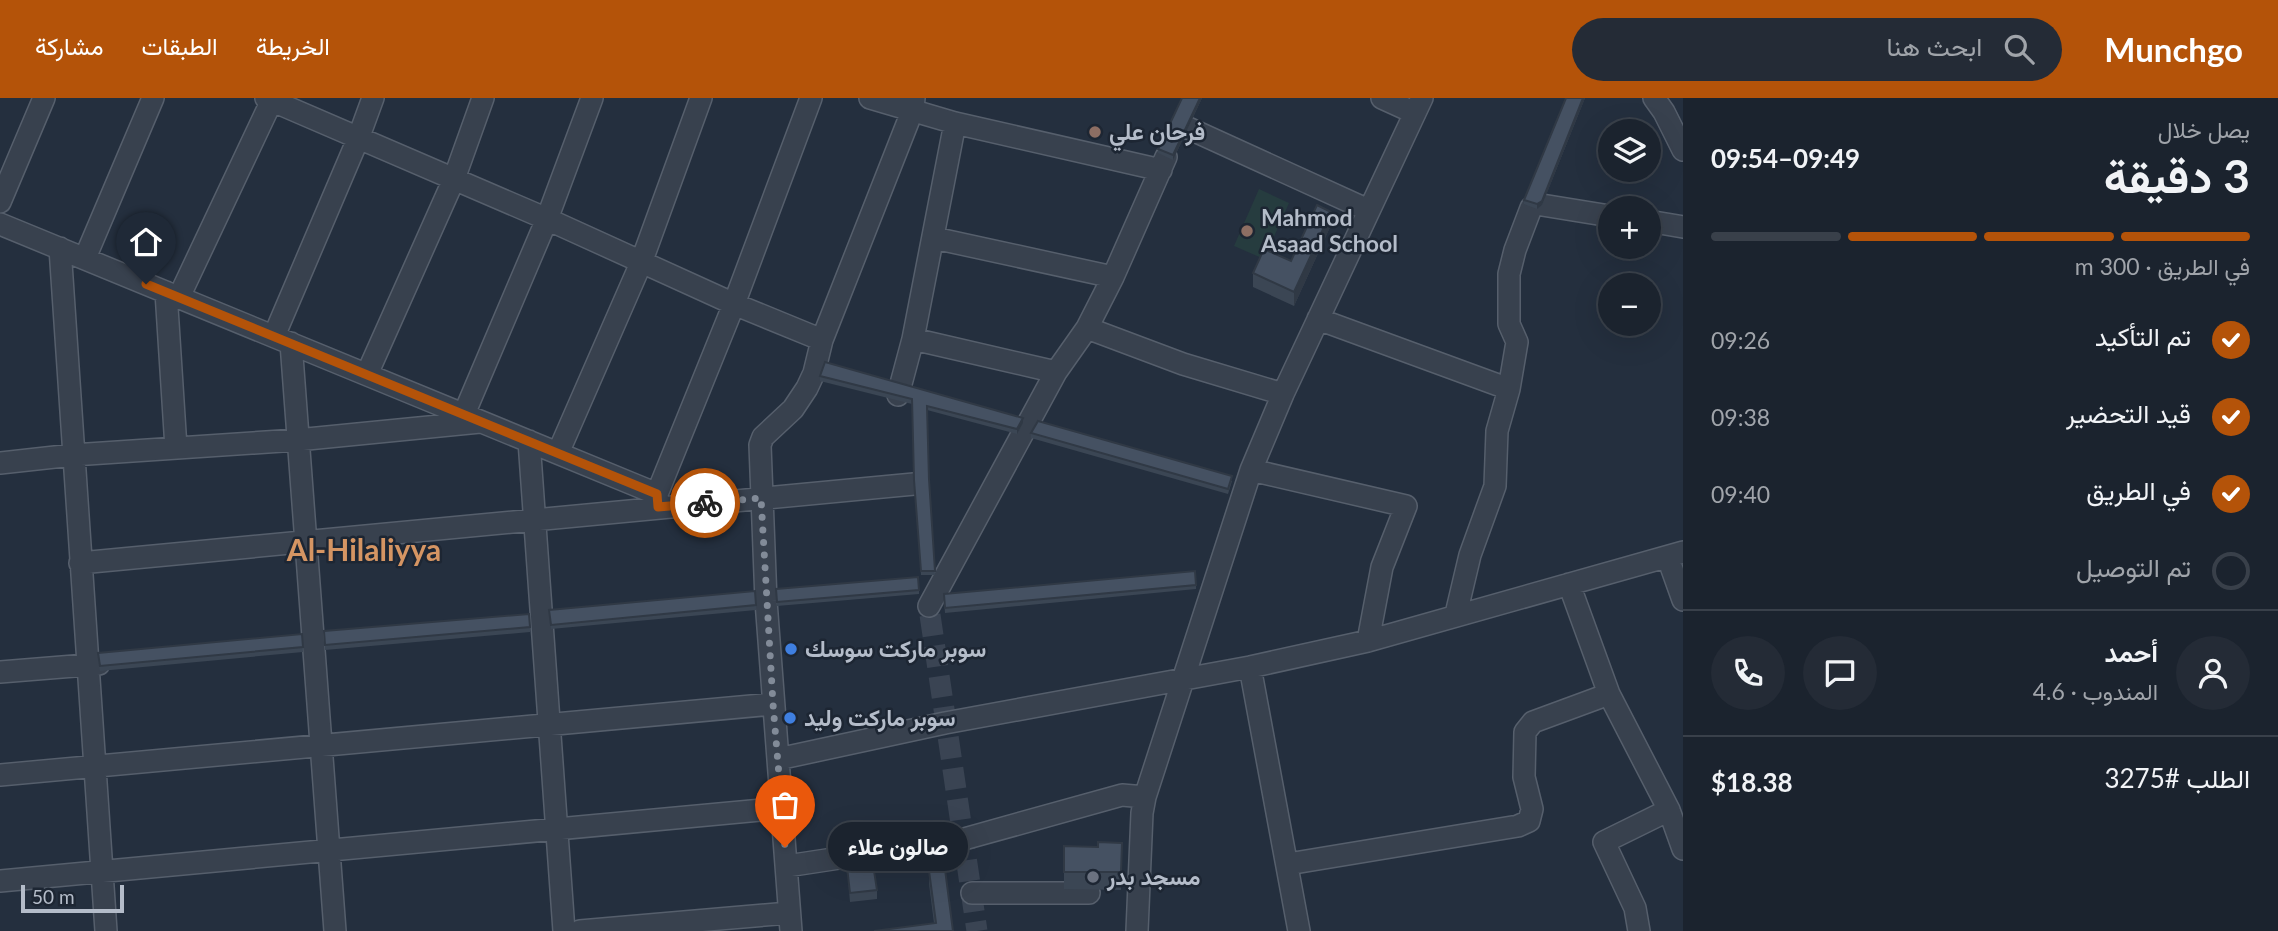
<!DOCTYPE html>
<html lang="ar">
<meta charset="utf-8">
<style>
:root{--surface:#1b232e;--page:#242b36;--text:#f1f3f6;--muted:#a0a4aa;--line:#39404a;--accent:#b45309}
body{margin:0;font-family:Lato,Vazirmatn,sans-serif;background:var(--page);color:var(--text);direction:rtl;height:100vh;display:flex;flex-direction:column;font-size:26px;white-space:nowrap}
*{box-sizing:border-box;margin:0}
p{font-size:23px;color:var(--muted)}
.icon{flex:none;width:38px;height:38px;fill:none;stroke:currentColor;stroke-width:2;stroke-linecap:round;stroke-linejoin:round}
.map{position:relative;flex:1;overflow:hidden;direction:ltr}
.side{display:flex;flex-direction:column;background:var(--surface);width:595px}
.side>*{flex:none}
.buttons{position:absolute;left:1598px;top:21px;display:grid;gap:14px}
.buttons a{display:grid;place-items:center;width:63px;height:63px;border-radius:50%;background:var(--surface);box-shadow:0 7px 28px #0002,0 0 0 2px var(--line);font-size:35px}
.scale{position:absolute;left:21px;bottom:18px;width:103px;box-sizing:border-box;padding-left:7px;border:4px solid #b4bcc9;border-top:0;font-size:19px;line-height:24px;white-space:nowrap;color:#b4bcc9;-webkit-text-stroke:5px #1d2633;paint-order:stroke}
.pin{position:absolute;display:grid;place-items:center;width:60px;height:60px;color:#fff;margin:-72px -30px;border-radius:50% 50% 50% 0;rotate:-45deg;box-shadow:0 0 7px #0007}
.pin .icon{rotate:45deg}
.courier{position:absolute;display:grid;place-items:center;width:70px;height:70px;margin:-35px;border:5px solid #b45309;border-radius:50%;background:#fff;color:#222;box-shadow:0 2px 9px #0007}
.bubble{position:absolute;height:49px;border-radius:24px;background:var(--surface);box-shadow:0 7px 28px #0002,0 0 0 2px var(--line);font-size:23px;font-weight:700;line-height:49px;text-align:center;direction:rtl}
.summary em{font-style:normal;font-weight:700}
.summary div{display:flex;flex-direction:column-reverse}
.summary{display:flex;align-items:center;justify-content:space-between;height:119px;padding:0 28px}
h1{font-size:46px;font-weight:700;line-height:52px}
.bar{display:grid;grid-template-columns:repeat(4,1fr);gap:10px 7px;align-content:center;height:84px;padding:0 28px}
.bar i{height:9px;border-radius:5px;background:var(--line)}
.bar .selected{background:var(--accent)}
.bar p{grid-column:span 4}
.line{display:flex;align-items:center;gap:18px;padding:0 28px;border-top:2px solid var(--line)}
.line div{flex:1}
.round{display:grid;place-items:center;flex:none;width:74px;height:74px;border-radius:37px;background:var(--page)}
ol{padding:0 28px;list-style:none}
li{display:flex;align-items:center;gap:21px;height:77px}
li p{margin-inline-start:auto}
li .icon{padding:7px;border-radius:50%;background:var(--accent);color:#fff;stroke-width:4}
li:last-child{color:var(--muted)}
li i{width:38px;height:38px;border:4px solid var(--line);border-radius:50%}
header{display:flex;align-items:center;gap:42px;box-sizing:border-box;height:98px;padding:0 35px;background:var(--accent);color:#fff}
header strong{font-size:33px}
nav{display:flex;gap:38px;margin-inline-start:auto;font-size:24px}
.search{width:490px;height:63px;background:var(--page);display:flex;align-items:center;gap:18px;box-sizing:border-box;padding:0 24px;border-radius:38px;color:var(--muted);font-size:26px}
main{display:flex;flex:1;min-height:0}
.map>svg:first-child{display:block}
</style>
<header>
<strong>Munchgo</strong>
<div class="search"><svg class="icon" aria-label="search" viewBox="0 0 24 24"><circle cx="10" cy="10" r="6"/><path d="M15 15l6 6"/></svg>ابحث هنا</div>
<nav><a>الخريطة</a><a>الطبقات</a><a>مشاركة</a></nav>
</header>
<main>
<section class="side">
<div class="summary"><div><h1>3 دقيقة</h1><p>يصل خلال</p></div><em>09:49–09:54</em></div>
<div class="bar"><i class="selected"></i><i class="selected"></i><i class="selected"></i><i></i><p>في الطريق · 300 m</p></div>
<ol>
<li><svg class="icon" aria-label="check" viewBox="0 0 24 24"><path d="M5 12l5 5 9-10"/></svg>تم التأكيد<p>09:26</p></li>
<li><svg class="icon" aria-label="check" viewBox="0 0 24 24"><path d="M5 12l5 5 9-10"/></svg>قيد التحضير<p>09:38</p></li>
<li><svg class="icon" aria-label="check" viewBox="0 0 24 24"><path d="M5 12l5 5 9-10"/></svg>في الطريق<p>09:40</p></li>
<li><i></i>تم التوصيل</li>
</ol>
<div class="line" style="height:126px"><a class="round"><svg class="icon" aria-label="person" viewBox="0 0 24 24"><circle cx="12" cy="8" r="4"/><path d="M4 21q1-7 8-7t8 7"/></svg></a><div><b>أحمد</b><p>المندوب · 4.6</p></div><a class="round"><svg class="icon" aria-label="chat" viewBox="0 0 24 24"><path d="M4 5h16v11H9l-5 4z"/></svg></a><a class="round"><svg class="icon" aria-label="phone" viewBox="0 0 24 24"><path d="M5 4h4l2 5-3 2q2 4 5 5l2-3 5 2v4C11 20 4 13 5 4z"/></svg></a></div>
<div class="line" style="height:91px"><div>الطلب #3275</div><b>$18.38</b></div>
</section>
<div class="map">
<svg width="1683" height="833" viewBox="0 0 1683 833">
<rect width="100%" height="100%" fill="#242f3e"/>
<path fill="#263c3f" d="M1259,91L1289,105L1264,161L1234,148Z"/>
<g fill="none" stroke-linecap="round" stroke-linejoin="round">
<path stroke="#3a4453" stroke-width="21" stroke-dasharray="21 10" stroke-linecap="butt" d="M930,517L977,833"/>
<g stroke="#565f6c" stroke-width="24">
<path id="minor" d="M266,0L547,121L734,206L822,242
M870,0L955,25L1161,72
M1382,0L1415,15
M1654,0L1664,14L1683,52
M1188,30L1368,112
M0,104L44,0
M1542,107L1610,118
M1648,123L1683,129
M0,126L657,396
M934,140L1113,179
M60,150L106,833
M85,160L153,0
M166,194L176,350
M179,199L272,2
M1318,221L1509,291
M1087,230L1183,266L1283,296
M274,238L358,41L373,0
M913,241L1056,274
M291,245L335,833
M367,276L454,81L483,0
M898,297L913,241L955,25
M464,316L547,121L592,0
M529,343L564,833
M558,355L641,165L701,0
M0,365L73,357L297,342L480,324
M1251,372L1406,408L1382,469L1368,543
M658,409L657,396L734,206L811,0
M1668,460L1683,502
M80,465L914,386
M1569,486L1609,596L1669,712L1683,751
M929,508L1056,274L1087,230L1113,179L1166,59
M1456,516L1470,457L1495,388L1497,333L1509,291L1517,244L1509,226V176L1515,152L1531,110
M1250,569L1299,833
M0,574L99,566
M778,661L945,625L1250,569L1368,543L1683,454
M0,677L773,606
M1288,766L1518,728L1529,723L1532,711L1524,679L1525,634L1533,624L1609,596
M787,768L964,741L1122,697L1145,699
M0,783L782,710
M972,795H1089
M580,833L789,815
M791,833L766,503L760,347L763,339L793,311L807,290L814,275L822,242L913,11L914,0
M1137,833L1142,715L1145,699L1251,372L1283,296L1422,0
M1639,833L1635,810L1604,744L1669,712"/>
</g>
<use href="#minor" stroke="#38414e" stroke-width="21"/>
</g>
<path fill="#3b4654" d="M1182,0H1202L1173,62L1158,55V51Z
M1566,0H1585L1542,107L1537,111L1524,106V102Z
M1331,127L1294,208L1253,189V175L1291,163Z
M820,278L1023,325L1017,336L927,312L929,381L935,477H921L914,386L912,306L820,283Z
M1031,335L1232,383L1228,396L1031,340Z
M1196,487V491L945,515L944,501Z
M776,491L919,492V496L777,508Z
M756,507V512L551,531L549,512Z
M530,529V534L325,552L324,538Z
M302,536L303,554L100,573L98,559Z
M1122,745L1121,792L1064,791V748L1098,749Z
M847,769L877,792V801L850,804Z
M929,773L953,833L934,825L929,786Z"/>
<path fill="#303945" d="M1200,0H1202L1173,62V57Z
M1583,0H1585L1542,107L1537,111V106Z
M1331,114V127L1294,208V194Z
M1023,320V325L1017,336V331Z"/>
<path fill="#455162" stroke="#303945" stroke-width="2" d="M1182,0H1200L1173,57L1158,51Z
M1566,0H1583L1542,103L1537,106L1524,102Z
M1317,107L1331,114L1294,194L1253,175L1264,151L1291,163Z
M825,264L1023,320L1017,331L927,308L929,381L935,473H921L914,382L912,301L820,278Z
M1038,323L1232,378L1228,391L1031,335Z
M1195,473L1196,487L945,510L944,496Z
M918,479L919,492L777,504L776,491Z
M755,493L756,507L551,527L549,512Z
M529,516L530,529L325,547L324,533Z
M302,536L303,549L100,568L98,555Z
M1098,744L1122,745L1121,774H1064V748L1098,749Z
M873,766L877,792L850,795L847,769Z
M945,771L953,833H874L936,825L929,773Z"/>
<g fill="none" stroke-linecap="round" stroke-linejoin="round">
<path stroke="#828b98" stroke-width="7" stroke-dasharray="0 12.6" d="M705,405L761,400L773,606L785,749"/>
<path stroke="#b45309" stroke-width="9" d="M146,186L657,396L658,409L705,405"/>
</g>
<g fill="#8d6e63" stroke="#1d2633" stroke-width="2.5">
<circle cx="1095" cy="34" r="7"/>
<circle cx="1247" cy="133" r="7"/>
</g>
<g fill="#3f7fe0" stroke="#1d2633" stroke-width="2.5">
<circle cx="791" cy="551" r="7"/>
<circle cx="790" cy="620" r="7"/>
</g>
<circle fill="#6b7280" stroke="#1d2633" stroke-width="2.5" cx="1093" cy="779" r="7"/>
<g text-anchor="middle" stroke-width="5" stroke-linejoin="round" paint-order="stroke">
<g font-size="23" font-weight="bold" fill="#b4bcc9" stroke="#1d2633" text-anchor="start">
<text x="1109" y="42">فرحان علي</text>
<text x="1261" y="128">Mahmod<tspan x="1261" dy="26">Asaad School</tspan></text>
<text x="805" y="559">سوبر ماركت سوسك</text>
<text x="804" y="628">سوبر ماركت وليد</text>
<text x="1107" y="787">مسجد بدر</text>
</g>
<g font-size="30" font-weight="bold" fill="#d59563" stroke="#1d2633">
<text x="364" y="463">Al-Hilaliyya</text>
</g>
</g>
</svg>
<div class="buttons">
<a><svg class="icon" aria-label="layers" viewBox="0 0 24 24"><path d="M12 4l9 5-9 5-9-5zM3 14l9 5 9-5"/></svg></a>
<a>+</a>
<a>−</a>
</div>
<div class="scale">50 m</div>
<div class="pin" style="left:785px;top:749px;background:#ea580c"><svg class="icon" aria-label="bag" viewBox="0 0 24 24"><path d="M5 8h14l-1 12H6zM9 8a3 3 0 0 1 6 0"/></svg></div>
<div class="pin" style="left:146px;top:186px;background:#1f2937"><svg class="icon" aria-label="home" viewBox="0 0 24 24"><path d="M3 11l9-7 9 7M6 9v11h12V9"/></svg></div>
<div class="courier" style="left:705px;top:405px"><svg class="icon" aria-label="bike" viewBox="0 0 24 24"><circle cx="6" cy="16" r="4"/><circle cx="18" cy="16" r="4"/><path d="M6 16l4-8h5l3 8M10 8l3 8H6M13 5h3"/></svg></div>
<div class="bubble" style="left:828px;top:724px;width:140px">صالون علاء</div>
</div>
</main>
